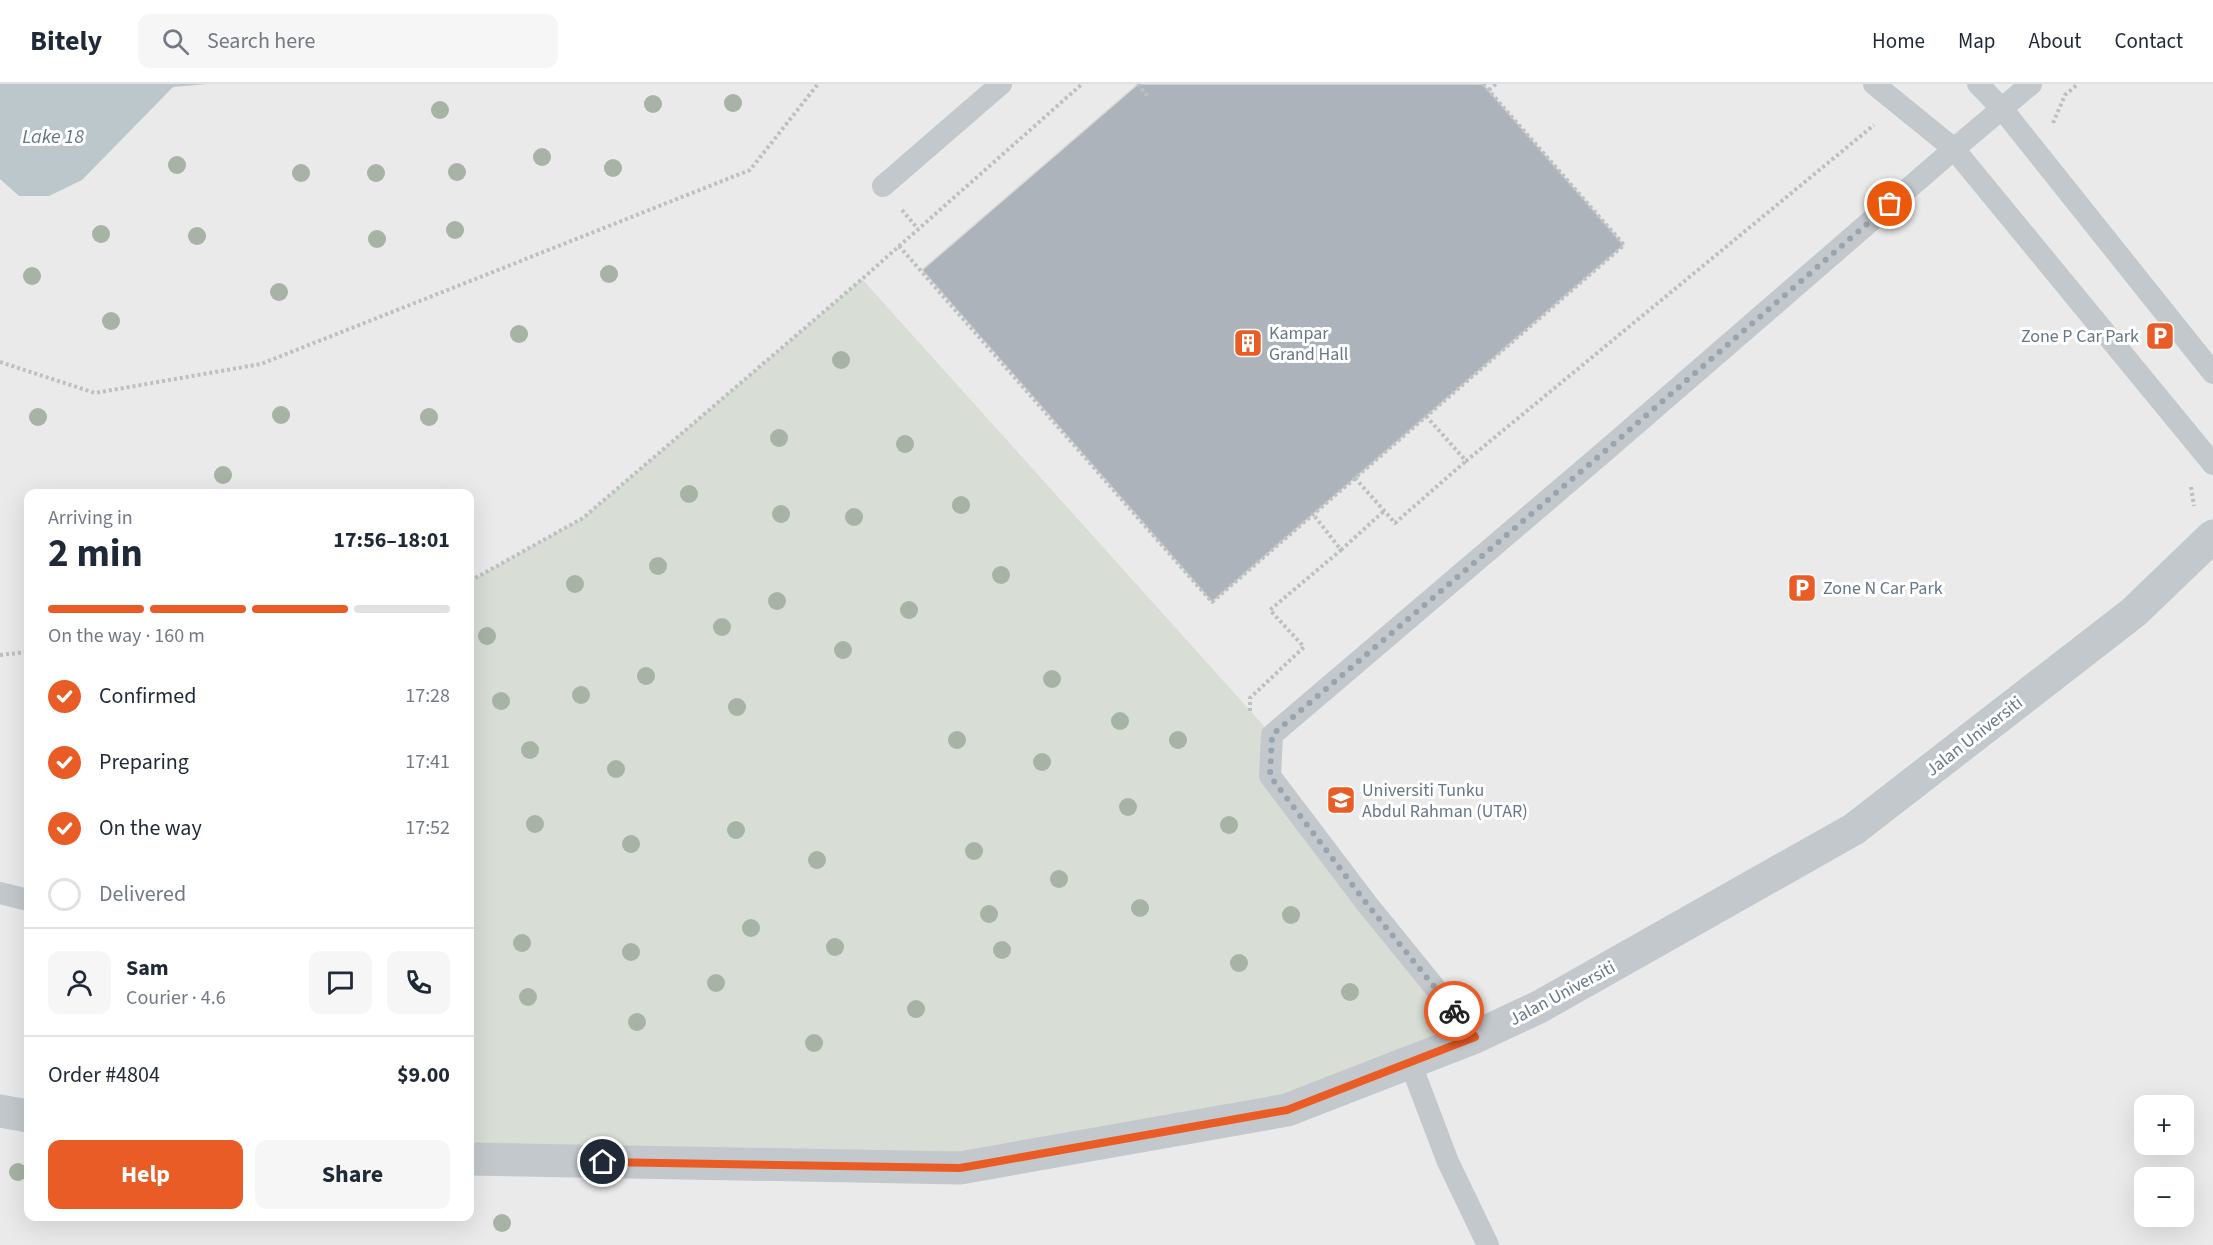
<!DOCTYPE html>
<meta charset="utf-8">
<style>
:root{--surface:#fff;--page:#f6f6f7;--text:#1f2937;--muted:#747a83;--line:#e0e1e3;--accent:#ea5c25}
body{margin:0;font-family:"Source Sans 3",sans-serif;background:var(--page);color:var(--text);height:100vh;display:flex;flex-direction:column;font-size:22px;white-space:nowrap}
*{box-sizing:border-box;margin:0}
p{font-size:20px;color:var(--muted)}
.icon{flex:none;width:33px;height:33px;fill:none;stroke:currentColor;stroke-width:2;stroke-linecap:round;stroke-linejoin:round}
.map{position:relative;flex:1;overflow:hidden}
.panel{position:absolute;left:24px;top:405px;width:450px;height:732px;display:flex;flex-direction:column;background:var(--surface);border-radius:12px;box-shadow:0 6px 24px #0002}
.panel>*{flex:none}
.fabs{position:absolute;left:2134px;top:1011px;display:grid;gap:12px}
.fabs a{display:grid;place-items:center;width:60px;height:60px;border-radius:12px;background:var(--surface);box-shadow:0 6px 24px #0002;font-size:30px}
.pin{position:absolute;display:grid;place-items:center;width:51px;height:51px;color:#fff;margin:-26px;border:3px solid #fff;border-radius:50%;box-shadow:0 2px 6px #0007}
.courier{position:absolute;display:grid;place-items:center;width:60px;height:60px;margin:-30px;border:4px solid #ea5c25;border-radius:50%;background:#fff;color:#222;box-shadow:0 2px 8px #0007}
.summary em{font-style:normal;font-weight:700}
.summary div{display:flex;flex-direction:column-reverse}
.summary{display:flex;align-items:center;justify-content:space-between;height:102px;padding:0 24px}
h1{font-size:39px;font-weight:700;line-height:45px}
.bar{display:grid;grid-template-columns:repeat(4,1fr);gap:9px 6px;align-content:center;height:72px;padding:0 24px}
.bar i{height:8px;border-radius:4px;background:var(--line)}
.bar .current{background:var(--accent)}
.bar p{grid-column:span 4}
.line{display:flex;align-items:center;gap:15px;padding:0 24px;border-top:2px solid var(--line)}
.line div{flex:1}
.round{display:grid;place-items:center;flex:none;width:63px;height:63px;border-radius:12px;background:var(--page)}
ol{padding:0 24px;list-style:none}
li{display:flex;align-items:center;gap:18px;height:66px}
li p{margin-inline-start:auto}
li .icon{padding:6px;border-radius:50%;background:var(--accent);color:#fff;stroke-width:4}
li:last-child{color:var(--muted)}
li i{width:33px;height:33px;border:3px solid var(--line);border-radius:50%}
.button{display:flex;gap:12px;margin-top:auto;padding:12px 24px}
.button a{flex:1;height:69px;border-radius:12px;background:var(--accent);color:#fff;font-size:24px;font-weight:700;line-height:69px;text-align:center}
.button a+a{background:var(--page);color:var(--text)}
header{display:flex;align-items:center;gap:36px;box-sizing:border-box;height:84px;padding:0 30px;background:var(--surface);border-bottom:2px solid var(--line)}
header strong{font-size:28px}
nav{display:flex;gap:33px;margin-inline-start:auto;font-size:21px}
.search{width:420px;height:54px;background:var(--page);display:flex;align-items:center;gap:15px;box-sizing:border-box;padding:0 21px;border-radius:12px;color:var(--muted);font-size:22px}
.map>svg:first-child{display:block}
</style>
<header>
<strong>Bitely</strong>
<div class="search"><svg class="icon" aria-label="search" viewBox="0 0 24 24"><circle cx="10" cy="10" r="6"/><path d="M15 15l6 6"/></svg>Search here</div>
<nav><a>Home</a><a>Map</a><a>About</a><a>Contact</a></nav>
</header>
<div class="map">
<svg width="2213" height="1161" viewBox="0 0 2213 1161">
<rect width="100%" height="100%" fill="#f8f9f6"/>
<path fill="#e9eae9" fill-rule="evenodd" d="M0,0H2213V1161H0ZM28,410H470V1132H28ZM2145,1022H2184V1060H2145ZM2145,1094H2184V1132H2145Z"/>
<path fill="#d8ded5" d="M862,195L1272,651L1270,692L1475,953L1287,1026L960,1084L470,1075V497L583,434Z"/>
<path fill="#bcc7cc" d="M0,0H207L173,3L82,96L49,112H19L0,95Z"/>
<path fill="#acb3ba" stroke="#dadad8" stroke-width="1.5" d="M1138,0H1483L1624,161L1212,518L922,186Z"/>
<g fill="none" stroke-linecap="round" stroke-linejoin="round">
<path stroke="#bdc0c3" stroke-width="4" stroke-dasharray="3 3" stroke-linecap="butt" d="M1138,0L1148,13
M1489,6L1496,0
M2053,39L2065,11L2078,0
M902,126L918,145
M899,162L1212,518L1624,161L1483,0
M0,278L95,309L261,280L750,86L818,0
M1426,332L1466,377L1874,41
M1355,394L1395,439L1466,377
M2191,403L2194,422
M1341,466L1384,427
M470,497L583,434L862,195L1082,0
M0,571L28,568
M1250,627V614L1304,563L1270,526L1341,466L1313,430"/>
<path stroke="#c3c8cc" stroke-width="22" d="M1874,0L1954,65L2213,380
M1978,0L2003,26L2213,289
M883,102L1001,0
M0,809L28,816
M1475,953L1367,820L1270,692L1272,651L1604,368L1954,65L2031,0
M1410,978L1448,1078L1488,1161"/>
<path stroke="#c3c8cc" stroke-width="33" d="M0,1027L28,1032
M470,1075L960,1084L1287,1026L1475,953L1539,923L1854,745L2134,528L2213,452"/>
</g>
<g fill="#a7b3a5">
<circle cx="733" cy="19" r="9"/>
<circle cx="653" cy="20" r="9"/>
<circle cx="440" cy="26" r="9"/>
<circle cx="542" cy="73" r="9"/>
<circle cx="177" cy="81" r="9"/>
<circle cx="613" cy="84" r="9"/>
<circle cx="457" cy="88" r="9"/>
<circle cx="301" cy="89" r="9"/>
<circle cx="376" cy="89" r="9"/>
<circle cx="455" cy="146" r="9"/>
<circle cx="101" cy="150" r="9"/>
<circle cx="197" cy="152" r="9"/>
<circle cx="377" cy="155" r="9"/>
<circle cx="609" cy="190" r="9"/>
<circle cx="32" cy="192" r="9"/>
<circle cx="279" cy="208" r="9"/>
<circle cx="111" cy="237" r="9"/>
<circle cx="519" cy="250" r="9"/>
<circle cx="841" cy="276" r="9"/>
<circle cx="281" cy="331" r="9"/>
<circle cx="38" cy="333" r="9"/>
<circle cx="429" cy="333" r="9"/>
<circle cx="779" cy="354" r="9"/>
<circle cx="905" cy="360" r="9"/>
<circle cx="223" cy="391" r="9"/>
<circle cx="689" cy="410" r="9"/>
<circle cx="961" cy="421" r="9"/>
<circle cx="781" cy="430" r="9"/>
<circle cx="854" cy="433" r="9"/>
<circle cx="658" cy="482" r="9"/>
<circle cx="1001" cy="491" r="9"/>
<circle cx="575" cy="500" r="9"/>
<circle cx="777" cy="517" r="9"/>
<circle cx="909" cy="526" r="9"/>
<circle cx="722" cy="543" r="9"/>
<circle cx="487" cy="552" r="9"/>
<circle cx="843" cy="566" r="9"/>
<circle cx="646" cy="592" r="9"/>
<circle cx="1052" cy="595" r="9"/>
<circle cx="581" cy="611" r="9"/>
<circle cx="501" cy="617" r="9"/>
<circle cx="737" cy="623" r="9"/>
<circle cx="1120" cy="637" r="9"/>
<circle cx="957" cy="656" r="9"/>
<circle cx="1178" cy="656" r="9"/>
<circle cx="530" cy="666" r="9"/>
<circle cx="1042" cy="678" r="9"/>
<circle cx="616" cy="685" r="9"/>
<circle cx="1128" cy="723" r="9"/>
<circle cx="535" cy="740" r="9"/>
<circle cx="1229" cy="741" r="9"/>
<circle cx="736" cy="746" r="9"/>
<circle cx="631" cy="760" r="9"/>
<circle cx="974" cy="767" r="9"/>
<circle cx="817" cy="776" r="9"/>
<circle cx="1059" cy="795" r="9"/>
<circle cx="1140" cy="824" r="9"/>
<circle cx="989" cy="830" r="9"/>
<circle cx="1291" cy="831" r="9"/>
<circle cx="751" cy="844" r="9"/>
<circle cx="522" cy="859" r="9"/>
<circle cx="835" cy="863" r="9"/>
<circle cx="1002" cy="866" r="9"/>
<circle cx="631" cy="868" r="9"/>
<circle cx="1239" cy="879" r="9"/>
<circle cx="716" cy="899" r="9"/>
<circle cx="1350" cy="908" r="9"/>
<circle cx="528" cy="913" r="9"/>
<circle cx="916" cy="925" r="9"/>
<circle cx="637" cy="938" r="9"/>
<circle cx="814" cy="959" r="9"/>
<circle cx="18" cy="1088" r="9"/>
<circle cx="502" cy="1139" r="9"/>
</g>
<g fill="none" stroke-linecap="round" stroke-linejoin="round">
<path stroke="#99a4ae" stroke-width="6" stroke-dasharray="0 10.8" d="M1454,927L1367,820L1270,692L1272,651L1604,368L1890,120"/>
<path stroke="#ea5c25" stroke-width="8" d="M603,1078L960,1084L983,1080L1287,1026L1475,953L1454,927"/>
</g>
<defs>
<g id="parking-square" transform="scale(1.5)"><rect x="-9" y="-9" width="18" height="18" rx="4" fill="#ea5c25" stroke="#fff"/><path d="M-3.5-5.5H1a3.5 3.5 0 0 1 0 7H-1V5.5H-3.5ZM-1-3.4V-.6H.8a1.4 1.4 0 0 0 0-2.8Z" fill="#fff"/></g>
<g id="building-square" transform="scale(1.5)"><rect x="-9" y="-9" width="18" height="18" rx="4" fill="#ea5c25" stroke="#fff"/><path d="M-4-6H4V6H1V3H-1V6H-4ZM-2.5-4.3h1.7v1.8h-1.7ZM.8-4.3h1.7v1.8H.8ZM-2.5-1h1.7V.8h-1.7ZM.8-1h1.7V.8H.8Z" fill="#fff"/></g>
<g id="university-square" transform="scale(1.5)"><rect x="-9" y="-9" width="18" height="18" rx="4" fill="#ea5c25" stroke="#fff"/><path d="M0-5L7-2L0 1L-7-2ZM-4 1L0 2.5L4 1V4Q0 6-4 4Z" fill="#fff"/></g>
</defs>
<g fill-rule="evenodd">
<use href="#parking-square" x="2160" y="252"/>
<use href="#building-square" x="1248" y="259"/>
<use href="#parking-square" x="1802" y="504"/>
<use href="#university-square" x="1341" y="716"/>
</g>
<g text-anchor="middle" stroke-width="6" stroke-linejoin="round" paint-order="stroke">
<g font-size="18" fill="#678" stroke="#fff" text-anchor="start">
<text x="1269" y="255">Kampar<tspan x="1269" dy="21">Grand Hall</tspan></text>
<text x="2139" y="258" text-anchor="end">Zone P Car Park</text>
<text x="1823" y="510">Zone N Car Park</text>
<text x="1362" y="712">Universiti Tunku<tspan x="1362" dy="21">Abdul Rahman (UTAR)</tspan></text>
</g>
<g font-size="18" fill="#678" stroke="#fff">
<text transform="translate(1974 652) rotate(-38)" y="6">Jalan Universiti</text>
<text transform="translate(1562 909) rotate(-28)" y="6">Jalan Universiti</text>
</g>
<g font-size="20" font-style="italic" fill="#637983" stroke="#fff">
<text x="53" y="59">Lake 18</text>
</g>
</g>
</svg>
<div class="fabs">
<a>+</a>
<a>−</a>
</div>
<div class="pin" style="left:1890px;top:120px;background:#ea580c"><svg class="icon" aria-label="bag" viewBox="0 0 24 24"><path d="M5 8h14l-1 12H6zM9 8a3 3 0 0 1 6 0"/></svg></div>
<div class="pin" style="left:603px;top:1078px;background:#1f2937"><svg class="icon" aria-label="home" viewBox="0 0 24 24"><path d="M3 11l9-7 9 7M6 9v11h12V9"/></svg></div>
<div class="courier" style="left:1454px;top:927px"><svg class="icon" aria-label="bike" viewBox="0 0 24 24"><circle cx="6" cy="16" r="4"/><circle cx="18" cy="16" r="4"/><path d="M6 16l4-8h5l3 8M10 8l3 8H6M13 5h3"/></svg></div>
<section class="panel">
<div class="summary"><div><h1>2 min</h1><p>Arriving in</p></div><em>17:56–18:01</em></div>
<div class="bar"><i class="current"></i><i class="current"></i><i class="current"></i><i></i><p>On the way · 160 m</p></div>
<ol>
<li><svg class="icon" aria-label="check" viewBox="0 0 24 24"><path d="M5 12l5 5 9-10"/></svg>Confirmed<p>17:28</p></li>
<li><svg class="icon" aria-label="check" viewBox="0 0 24 24"><path d="M5 12l5 5 9-10"/></svg>Preparing<p>17:41</p></li>
<li><svg class="icon" aria-label="check" viewBox="0 0 24 24"><path d="M5 12l5 5 9-10"/></svg>On the way<p>17:52</p></li>
<li><i></i>Delivered</li>
</ol>
<div class="line" style="height:108px"><a class="round"><svg class="icon" aria-label="person" viewBox="0 0 24 24"><circle cx="12" cy="8" r="4"/><path d="M4 21q1-7 8-7t8 7"/></svg></a><div><b>Sam</b><p>Courier · 4.6</p></div><a class="round"><svg class="icon" aria-label="chat" viewBox="0 0 24 24"><path d="M4 5h16v11H9l-5 4z"/></svg></a><a class="round"><svg class="icon" aria-label="phone" viewBox="0 0 24 24"><path d="M5 4h4l2 5-3 2q2 4 5 5l2-3 5 2v4C11 20 4 13 5 4z"/></svg></a></div>
<div class="line" style="height:78px"><div>Order #4804</div><b>$9.00</b></div>
<div class="button"><a>Help</a><a>Share</a></div>
</section>
</div>
